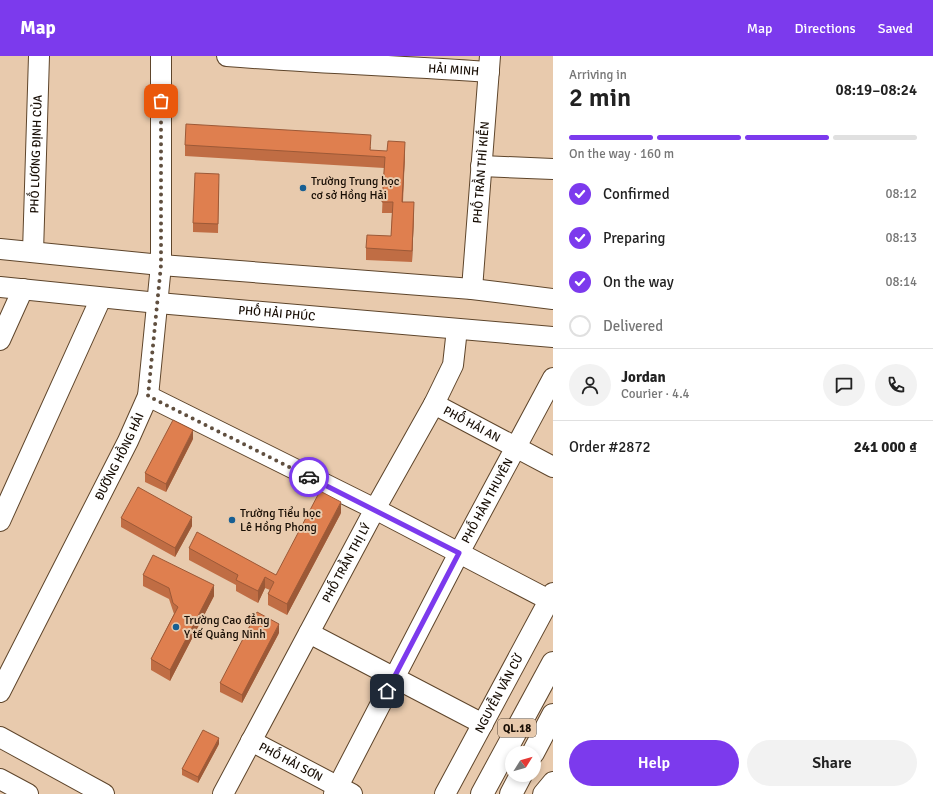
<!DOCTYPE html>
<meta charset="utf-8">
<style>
:root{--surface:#fff;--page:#f2f2f2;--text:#222;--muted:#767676;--line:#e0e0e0;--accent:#7c3aed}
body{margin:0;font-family:Signika,sans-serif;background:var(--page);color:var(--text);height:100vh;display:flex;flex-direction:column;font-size:15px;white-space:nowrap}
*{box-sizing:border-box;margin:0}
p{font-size:13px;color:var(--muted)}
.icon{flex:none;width:22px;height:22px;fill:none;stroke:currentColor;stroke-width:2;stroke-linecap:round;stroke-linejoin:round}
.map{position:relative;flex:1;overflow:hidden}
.sheet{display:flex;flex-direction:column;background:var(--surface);width:380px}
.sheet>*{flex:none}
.needle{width:26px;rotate:53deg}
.tools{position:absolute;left:505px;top:690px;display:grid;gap:8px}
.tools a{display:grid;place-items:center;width:36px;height:36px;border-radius:50%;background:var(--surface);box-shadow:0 2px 6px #0003;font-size:20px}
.pin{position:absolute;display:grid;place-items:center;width:34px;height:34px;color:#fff;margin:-17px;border-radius:8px;box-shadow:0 2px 6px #0006}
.courier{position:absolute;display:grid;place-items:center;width:40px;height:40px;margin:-20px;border:3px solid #7c3aed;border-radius:50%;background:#fff;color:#222;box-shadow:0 1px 5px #0007}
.overview em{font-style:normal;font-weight:600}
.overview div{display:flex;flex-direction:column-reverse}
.overview{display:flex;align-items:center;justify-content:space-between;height:68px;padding:0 16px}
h1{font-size:26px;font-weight:600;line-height:30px}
.bar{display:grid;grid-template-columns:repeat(4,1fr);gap:6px 4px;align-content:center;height:48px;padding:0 16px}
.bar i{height:5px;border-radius:3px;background:var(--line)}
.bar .on{background:var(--accent)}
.bar p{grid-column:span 4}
.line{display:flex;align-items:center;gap:10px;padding:0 16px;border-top:1px solid var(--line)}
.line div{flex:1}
.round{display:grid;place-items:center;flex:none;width:42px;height:42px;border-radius:21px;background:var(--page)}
ol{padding:0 16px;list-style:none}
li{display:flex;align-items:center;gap:12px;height:44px}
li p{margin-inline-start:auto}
li .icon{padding:4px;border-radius:50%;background:var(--accent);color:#fff;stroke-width:4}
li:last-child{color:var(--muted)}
li i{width:22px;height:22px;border:2px solid var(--line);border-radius:50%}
.button{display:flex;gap:8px;margin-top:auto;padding:8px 16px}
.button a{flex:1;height:46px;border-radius:24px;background:var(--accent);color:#fff;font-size:16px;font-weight:600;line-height:46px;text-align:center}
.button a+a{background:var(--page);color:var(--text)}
header{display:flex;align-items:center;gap:24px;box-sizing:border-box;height:56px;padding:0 20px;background:var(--accent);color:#fff}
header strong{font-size:19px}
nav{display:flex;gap:22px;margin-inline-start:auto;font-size:14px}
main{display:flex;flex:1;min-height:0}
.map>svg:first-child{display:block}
</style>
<header>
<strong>Map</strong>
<nav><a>Map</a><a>Directions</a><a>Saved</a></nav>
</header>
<main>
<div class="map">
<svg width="553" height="738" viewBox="0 0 553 738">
<rect width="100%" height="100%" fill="#e8caad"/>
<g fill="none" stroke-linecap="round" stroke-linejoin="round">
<g stroke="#5e452b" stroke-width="22">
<g id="minor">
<path id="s1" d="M227,0C314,7 402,10 489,16"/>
<path d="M481,110L553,113"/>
<path d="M0,193L161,209L472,233L553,243"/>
<path id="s2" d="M33,196L39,0"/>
<path id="s3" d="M0,231L158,247L553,281"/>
<path id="s4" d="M472,233L490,0"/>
<path d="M0,284L23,233"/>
<path d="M148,340L375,453L549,544"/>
<path id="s5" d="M434,348L553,411"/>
<path d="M0,465L101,242"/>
<path d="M309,577L483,668"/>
<path id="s6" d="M0,636L128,385L148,340L161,209V0"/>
<path d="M0,681L104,738"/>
<path id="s7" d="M251,685L352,738"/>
<path d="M0,723L28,738"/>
<path id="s8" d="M223,738L375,453L434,348L453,309L457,273"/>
<path id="s9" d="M334,738L459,497L553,322"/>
<path id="s10" d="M445,738L553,537"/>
<path d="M543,738L553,726"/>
</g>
</g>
<g stroke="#5e452b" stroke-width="24">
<path id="major" d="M533,697L553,659
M482,738L553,607
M511,738L521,719"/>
</g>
<use href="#minor" stroke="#fff" stroke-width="20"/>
<use href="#major" stroke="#fff" stroke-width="22"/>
</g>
<path fill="#c06d44" d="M185,89L371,91L370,94L405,98L403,146L414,158L412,206L366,204V192L391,180L392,157H382L384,112L185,100Z
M219,127L218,177L193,176V167Z
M193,383L166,436L145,426V417Z
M341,457L287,559L268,549V538L270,534L265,532L258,547L236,535V529L189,504V492L276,519Z
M121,462L192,470L175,501L121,471Z
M143,519L214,540L170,625L151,614V603L174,558L169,543L143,530Z
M279,577L242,647L220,636V627Z
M219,688L198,727L182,719V713Z"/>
<path fill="#9c5937" d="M405,86V98L402,157V146Z
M414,146V158L412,206V195Z
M193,374V383L166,436V428Z
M341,446V457L287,559V548Z
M192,461V470L175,501V492Z
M265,521V532L258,547V535Z
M214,529V540L170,625V614Z
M279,568V577L242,647V639Z
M219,682V688L198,727V721Z"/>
<path fill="#df7f4f" stroke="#9c5937" d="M186,68L371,79L370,94L387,95L388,85L405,86L402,146H414L412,195L366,192L367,179L391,180L393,146H382L385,101L185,89Z
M195,117L219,118L218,168L193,167Z
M173,364L193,374L166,428L145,417Z
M138,431L192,461L175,492L121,462Z
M320,435L341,446L287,548L268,538L274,526L265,521L258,535L236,524L238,519L189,492L197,476L276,519Z
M153,499L214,529L170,614L151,603L178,551L173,547L169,532L143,519Z
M257,556L279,568L242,639L220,627Z
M203,674L219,682L198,721L182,713Z"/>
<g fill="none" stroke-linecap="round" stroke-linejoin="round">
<path stroke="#604f3f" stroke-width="4" stroke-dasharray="0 7.2" d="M161,45V209L148,340L309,421"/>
<path stroke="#7c3aed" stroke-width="5" d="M309,421L459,497L387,635"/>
</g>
<g fill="#185f93" stroke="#e8caad" stroke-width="1.5">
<circle cx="303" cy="132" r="4"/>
<circle cx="232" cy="464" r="4"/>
<circle cx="176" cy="571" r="4"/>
</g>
<g text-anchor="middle" stroke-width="4" stroke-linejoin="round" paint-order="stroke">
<rect fill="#e8caad" stroke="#564637" stroke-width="1" x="498" y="663" width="38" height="18" rx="3"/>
<g font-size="11" font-weight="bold" fill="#170d04">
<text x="517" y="676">QL.18</text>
</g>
<g font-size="12" fill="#170d04" stroke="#e8caad">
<text dy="4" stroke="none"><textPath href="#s1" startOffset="227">HẢI MINH</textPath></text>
<text dy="4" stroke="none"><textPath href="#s2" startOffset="98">PHỐ LƯƠNG ĐỊNH CỦA</textPath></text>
<text dy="4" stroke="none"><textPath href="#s4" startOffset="117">PHỐ TRẦN THÌ KIẾN</textPath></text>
<text dy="4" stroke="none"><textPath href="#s3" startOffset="278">PHỐ HẢI PHÚC</textPath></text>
<text dy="4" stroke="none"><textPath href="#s5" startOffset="43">PHỐ HẢI AN</textPath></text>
<text dy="4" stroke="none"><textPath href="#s6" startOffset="264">ĐƯỜNG HỒNG HẢI</textPath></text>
<text dy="4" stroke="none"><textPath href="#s9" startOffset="331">PHỐ HÀN THUYÊN</textPath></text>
<text dy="4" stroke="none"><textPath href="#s8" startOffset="262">PHỐ TRẦN THỊ LÝ</textPath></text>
<text dy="4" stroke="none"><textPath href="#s10" startOffset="114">NGUYỄN VĂN CỪ</textPath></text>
<text dy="4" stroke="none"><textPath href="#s7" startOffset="45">PHỐ HẢI SƠN</textPath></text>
</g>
<g font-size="12" fill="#170d04" stroke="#e8caad" text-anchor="start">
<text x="311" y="129">Trường Trung học<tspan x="311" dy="14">cơ sở Hồng Hải</tspan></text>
<text x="240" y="461">Trường Tiểu học<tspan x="240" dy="14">Lê Hồng Phong</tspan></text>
<text x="184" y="568">Trường Cao đẳng<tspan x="184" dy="14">Y tế Quảng Ninh</tspan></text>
</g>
</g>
</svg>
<div class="tools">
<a><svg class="needle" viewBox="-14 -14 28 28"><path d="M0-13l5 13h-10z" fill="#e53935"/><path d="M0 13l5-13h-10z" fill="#767676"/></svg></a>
</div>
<div class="pin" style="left:161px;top:45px;background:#ea580c"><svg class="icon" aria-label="bag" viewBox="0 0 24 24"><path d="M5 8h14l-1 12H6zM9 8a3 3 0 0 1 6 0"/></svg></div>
<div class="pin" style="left:387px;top:635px;background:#1f2937"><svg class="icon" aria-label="home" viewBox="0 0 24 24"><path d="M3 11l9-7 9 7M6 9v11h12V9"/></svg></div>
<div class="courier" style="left:309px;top:421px"><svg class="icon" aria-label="car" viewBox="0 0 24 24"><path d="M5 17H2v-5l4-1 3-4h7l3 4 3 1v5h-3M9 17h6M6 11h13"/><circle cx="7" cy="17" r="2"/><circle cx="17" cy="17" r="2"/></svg></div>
</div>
<section class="sheet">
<div class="overview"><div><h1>2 min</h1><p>Arriving in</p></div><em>08:19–08:24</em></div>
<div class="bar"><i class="on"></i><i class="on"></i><i class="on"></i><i></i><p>On the way · 160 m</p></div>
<ol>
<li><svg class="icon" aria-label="check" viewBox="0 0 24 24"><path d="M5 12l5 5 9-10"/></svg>Confirmed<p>08:12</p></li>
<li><svg class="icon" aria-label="check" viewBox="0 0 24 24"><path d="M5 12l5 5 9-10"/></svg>Preparing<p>08:13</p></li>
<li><svg class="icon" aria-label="check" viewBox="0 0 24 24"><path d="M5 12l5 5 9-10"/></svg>On the way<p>08:14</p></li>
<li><i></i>Delivered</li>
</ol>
<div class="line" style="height:72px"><a class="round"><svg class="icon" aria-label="person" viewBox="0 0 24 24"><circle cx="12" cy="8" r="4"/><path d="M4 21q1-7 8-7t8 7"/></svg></a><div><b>Jordan</b><p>Courier · 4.4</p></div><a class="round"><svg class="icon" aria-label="chat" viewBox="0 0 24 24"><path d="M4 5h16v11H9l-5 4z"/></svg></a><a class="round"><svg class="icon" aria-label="phone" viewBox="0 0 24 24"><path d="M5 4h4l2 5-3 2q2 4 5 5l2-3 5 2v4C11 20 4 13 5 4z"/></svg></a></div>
<div class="line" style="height:52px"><div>Order #2872</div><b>241 000 ₫</b></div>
<div class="button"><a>Help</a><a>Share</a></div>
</section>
</main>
